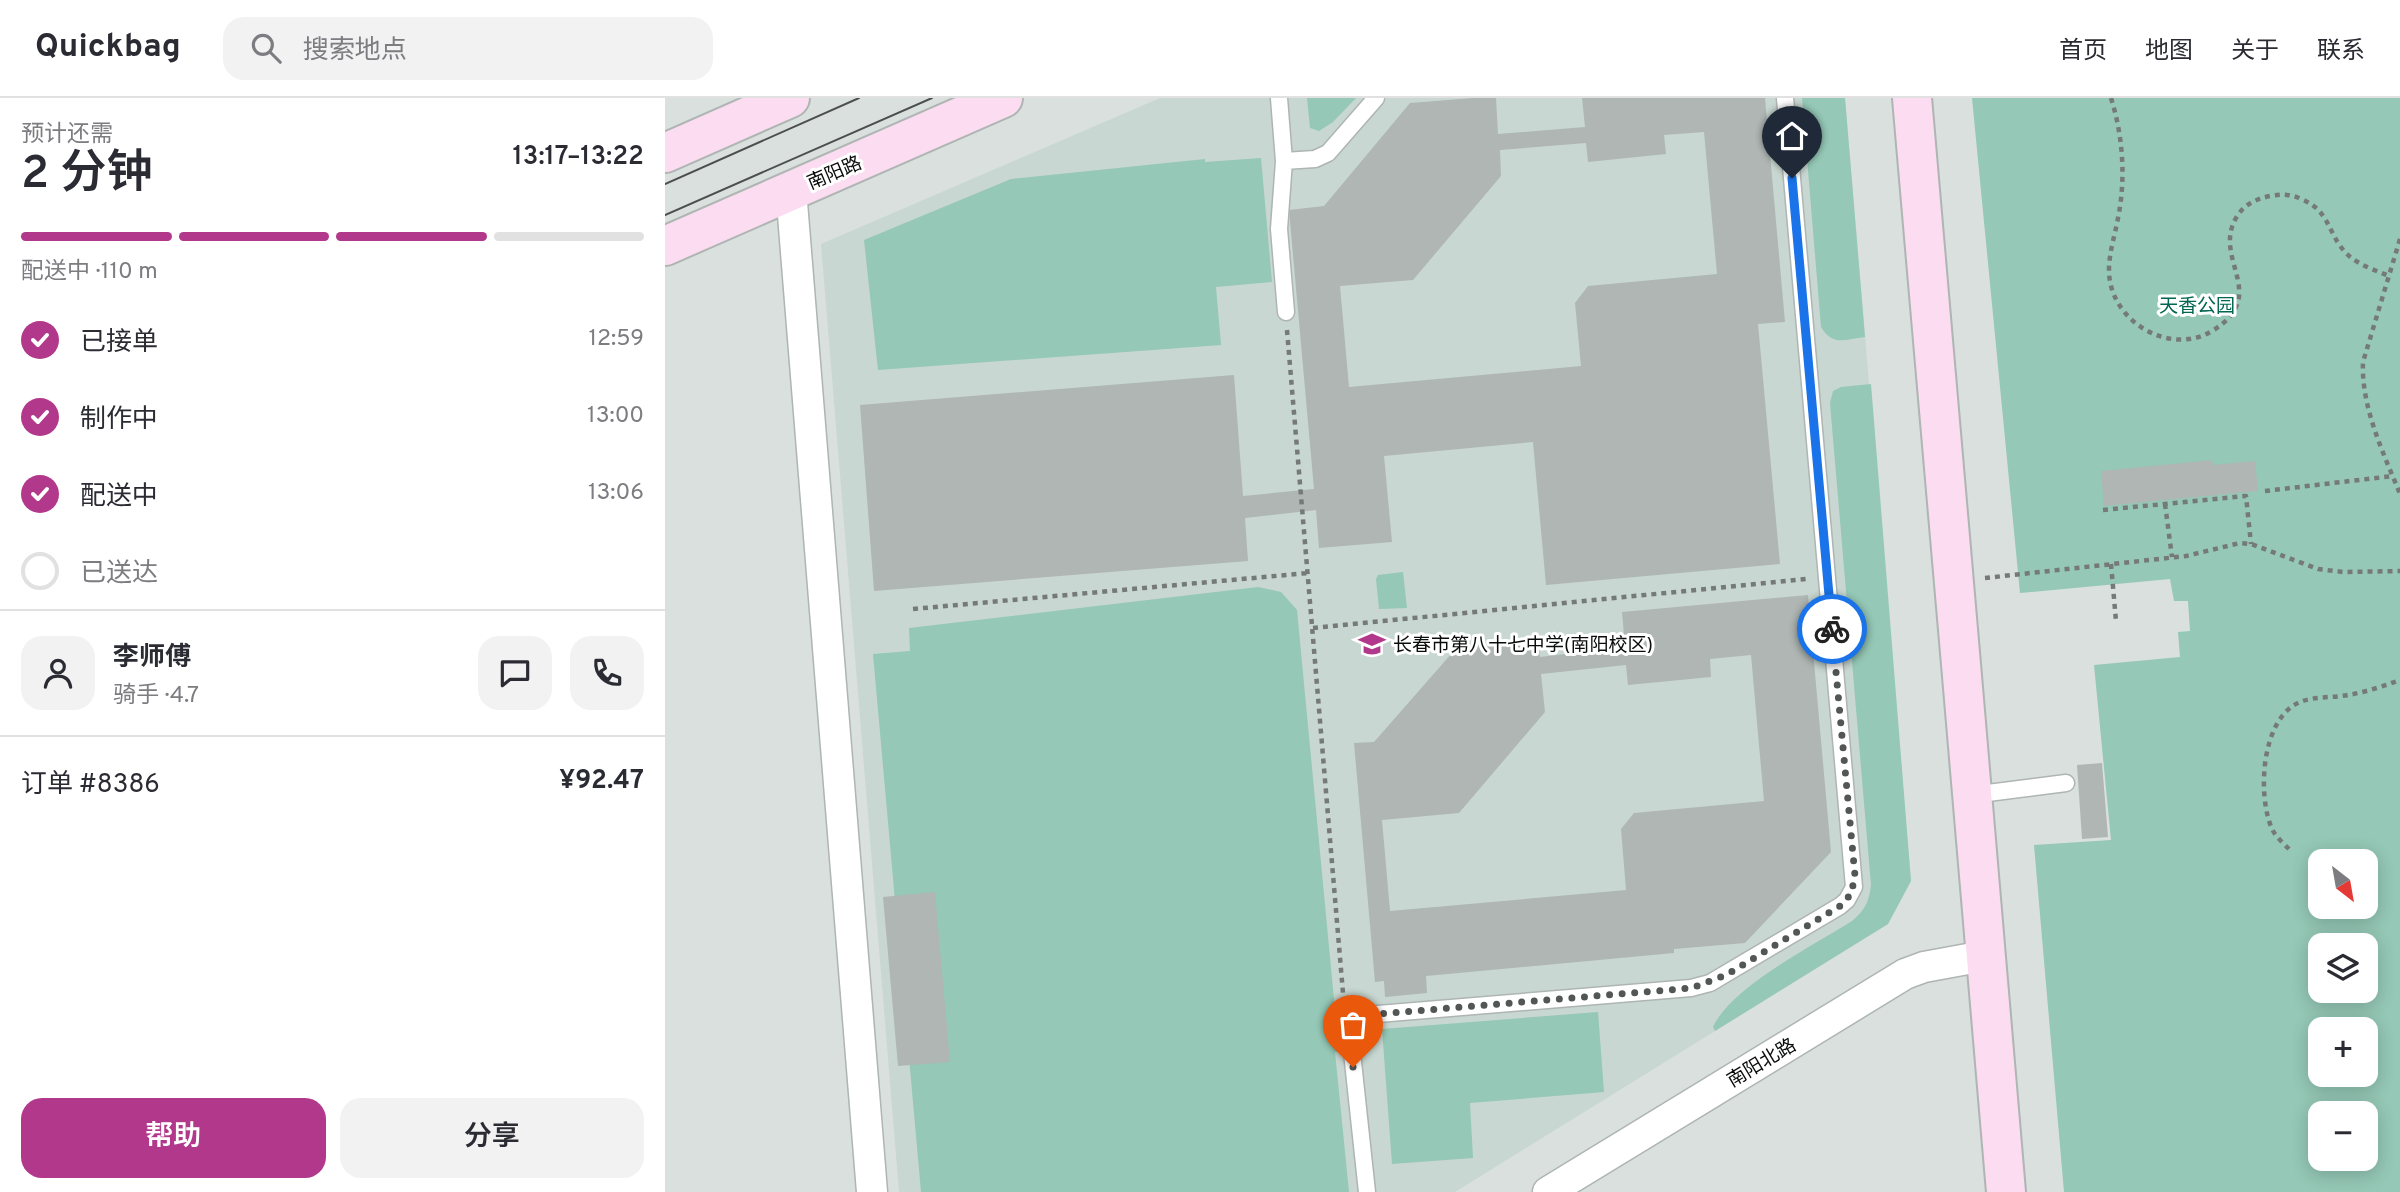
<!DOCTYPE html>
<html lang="zh">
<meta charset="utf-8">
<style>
:root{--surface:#fff;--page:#f2f2f3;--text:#2b2b33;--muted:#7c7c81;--line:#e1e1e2;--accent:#b1388b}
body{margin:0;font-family:Overpass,"Noto Sans SC",sans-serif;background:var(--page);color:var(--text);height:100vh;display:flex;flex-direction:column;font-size:26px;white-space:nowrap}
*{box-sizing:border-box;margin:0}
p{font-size:23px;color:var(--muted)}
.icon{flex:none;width:38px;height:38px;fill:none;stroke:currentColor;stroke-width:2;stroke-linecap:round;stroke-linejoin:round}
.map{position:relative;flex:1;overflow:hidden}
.drawer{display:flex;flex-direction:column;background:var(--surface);width:665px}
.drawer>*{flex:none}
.needle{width:46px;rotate:149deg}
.controls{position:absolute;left:1643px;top:751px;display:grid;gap:14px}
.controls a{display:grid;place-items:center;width:70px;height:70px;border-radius:14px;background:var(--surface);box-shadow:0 4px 18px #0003;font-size:35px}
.pin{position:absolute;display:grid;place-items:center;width:60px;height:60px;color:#fff;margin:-72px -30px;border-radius:50% 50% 50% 0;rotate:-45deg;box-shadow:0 0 7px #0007}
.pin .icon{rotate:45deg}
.courier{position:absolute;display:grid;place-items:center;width:70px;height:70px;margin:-35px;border:5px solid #1a73e8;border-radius:50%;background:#fff;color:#222;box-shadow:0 2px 9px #0007}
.summary em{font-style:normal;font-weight:600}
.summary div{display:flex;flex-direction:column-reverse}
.summary{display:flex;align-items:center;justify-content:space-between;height:119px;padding:0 21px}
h1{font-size:46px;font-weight:600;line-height:52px}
.bar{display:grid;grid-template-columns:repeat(4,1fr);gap:10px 7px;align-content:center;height:84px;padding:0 21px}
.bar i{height:9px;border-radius:5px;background:var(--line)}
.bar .on{background:var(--accent)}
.bar p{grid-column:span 4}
.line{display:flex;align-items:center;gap:18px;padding:0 21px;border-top:2px solid var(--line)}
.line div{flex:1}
.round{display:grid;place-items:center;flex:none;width:74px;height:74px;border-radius:21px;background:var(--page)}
ol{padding:0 21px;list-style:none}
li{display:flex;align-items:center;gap:21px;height:77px}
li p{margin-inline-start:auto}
li .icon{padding:7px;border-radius:50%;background:var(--accent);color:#fff;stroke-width:4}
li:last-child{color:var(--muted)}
li i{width:38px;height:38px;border:4px solid var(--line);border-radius:50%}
.button{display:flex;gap:14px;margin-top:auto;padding:14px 21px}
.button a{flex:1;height:80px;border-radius:21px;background:var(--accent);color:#fff;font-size:28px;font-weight:600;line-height:80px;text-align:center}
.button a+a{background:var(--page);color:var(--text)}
header{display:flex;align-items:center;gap:42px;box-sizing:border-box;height:98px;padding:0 35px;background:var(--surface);border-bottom:2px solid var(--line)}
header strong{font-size:33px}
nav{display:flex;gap:38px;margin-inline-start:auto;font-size:24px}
.search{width:490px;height:63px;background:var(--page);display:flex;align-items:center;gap:18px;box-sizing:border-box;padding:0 24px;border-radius:21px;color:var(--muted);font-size:26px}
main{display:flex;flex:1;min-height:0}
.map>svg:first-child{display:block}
</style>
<header>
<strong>Quickbag</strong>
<div class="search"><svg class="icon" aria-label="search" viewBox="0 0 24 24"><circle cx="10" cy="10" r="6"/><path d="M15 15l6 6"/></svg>搜索地点</div>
<nav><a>首页</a><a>地图</a><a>关于</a><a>联系</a></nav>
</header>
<main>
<section class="drawer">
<div class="summary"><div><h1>2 分钟</h1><p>预计还需</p></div><em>13:17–13:22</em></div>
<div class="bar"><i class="on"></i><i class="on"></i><i class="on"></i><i></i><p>配送中 · 110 m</p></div>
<ol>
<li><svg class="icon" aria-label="check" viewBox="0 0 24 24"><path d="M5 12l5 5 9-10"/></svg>已接单<p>12:59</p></li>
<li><svg class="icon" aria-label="check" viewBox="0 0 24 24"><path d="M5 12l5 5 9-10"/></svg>制作中<p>13:00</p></li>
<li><svg class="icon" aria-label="check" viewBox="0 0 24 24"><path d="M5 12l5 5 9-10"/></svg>配送中<p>13:06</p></li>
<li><i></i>已送达</li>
</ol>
<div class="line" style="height:126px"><a class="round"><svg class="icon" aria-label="person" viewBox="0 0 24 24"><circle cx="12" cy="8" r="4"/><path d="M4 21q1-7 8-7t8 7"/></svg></a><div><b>李师傅</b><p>骑手 · 4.7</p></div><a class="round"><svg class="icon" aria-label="chat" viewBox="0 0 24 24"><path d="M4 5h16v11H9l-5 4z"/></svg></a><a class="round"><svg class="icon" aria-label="phone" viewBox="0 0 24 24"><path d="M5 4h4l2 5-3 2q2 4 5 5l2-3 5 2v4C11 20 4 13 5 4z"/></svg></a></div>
<div class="line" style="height:91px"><div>订单 #8386</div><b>¥92.47</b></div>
<div class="button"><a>帮助</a><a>分享</a></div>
</section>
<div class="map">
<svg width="1735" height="1094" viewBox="0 0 1735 1094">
<rect width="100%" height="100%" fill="#d9e0de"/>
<path fill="#c8d7d1" d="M495,0H1180L1246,783L1223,826L790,1094H234L156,146Z"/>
<path fill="#95c8b6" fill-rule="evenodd" d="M642,0H691L668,24L654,33L645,30Z
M1137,0H1180L1200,239C1180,241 1168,249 1156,229Z
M1307,0H1735V1094H1399L1369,747L1446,742L1429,567L1515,559L1513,534L1525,533L1523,503H1509L1505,481L1355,495ZM1656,763H1701V808H1656ZM1656,847H1701V892H1656ZM1656,931H1701V976H1656ZM1656,1015H1701V1060H1656Z
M596,60L607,184L551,189L556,247L213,272L199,142L346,81L540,61V64Z
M1206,286L1246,783L1223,826L1050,933L1048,929C1066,889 1149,847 1187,823C1200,812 1204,804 1206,787L1165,305L1168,293L1176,289Z
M738,474L742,510L714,511L711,481L713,477Z
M593,489L616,494L632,512L674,954H670L684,1094H256L208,556L245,553L244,530Z
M933,914L939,994L805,1005L808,1060L727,1066L717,931Z"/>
<path fill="#afb6b4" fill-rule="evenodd" d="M808,0H831L833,36L920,29L917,0H1100L1120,224L1093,226L1115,466L881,487L868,344L719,358L727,444L654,450L651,412L580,420L583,463L209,493L195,307L569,277L578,398L649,391L624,112L659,108L745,5ZM1039,34L1052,176L923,188L910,205L916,268L684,289L675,188L748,182L836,78L835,52L921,45L923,64L1001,56L999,37Z
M1547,362L1548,367L1590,363L1593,393L1439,408L1436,373Z
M1143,497L1166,754L1080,845L1009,851V855L761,878L762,895L720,899L719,883L710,884L689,645L709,644L794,547L873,540L875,559L960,549L957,514ZM1086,557L1099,703L969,715L956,731L961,792L725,813L717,722L794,715L880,614L876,576L961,567L963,587L1046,579L1045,561Z
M1437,665L1443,739L1417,741L1412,667Z
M270,794L285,964L233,968L218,799Z"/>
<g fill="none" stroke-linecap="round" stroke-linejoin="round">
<g stroke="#aeb5b2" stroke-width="19">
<path id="lane" d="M614,0L619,63L614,131L621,214
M619,63L650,61L663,55L711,0
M1307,697L1401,685
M702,1094L685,936L691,923L713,916L1026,890L1045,885L1175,808L1182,802L1189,789L1120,0"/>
</g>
<g stroke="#aeb5b2" stroke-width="33">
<path id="street" d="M126,92L207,1094
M883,1094L1240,876L1259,869L1319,858"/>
</g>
<g stroke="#aeb5b2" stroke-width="42">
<path id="secondary" d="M1247,0C1280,365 1309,729 1341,1094
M0,55L125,0
M0,148L338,0"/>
</g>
<path stroke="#757a78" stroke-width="4.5" stroke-dasharray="5 5" stroke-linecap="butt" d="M1446,0C1458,38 1461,81 1453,120C1449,143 1440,165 1446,188C1457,230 1509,256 1547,233C1606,197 1547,162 1571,120C1579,106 1591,101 1605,98C1616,96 1626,96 1636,101C1666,113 1662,136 1682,156C1693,167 1710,172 1724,178
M1735,141L1698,264C1696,309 1718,354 1735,396
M622,232L679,907
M1600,393L1728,378
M1500,406L1507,459
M1438,412L1581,398L1586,446
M1446,466L1451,523
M1320,480L1521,458L1575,445L1586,446L1653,471L1678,474L1735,473
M248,511L643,475
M648,530L1141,481
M1624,751C1618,745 1611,739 1607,731C1592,697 1596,620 1635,604C1650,598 1668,600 1683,597C1701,594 1719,588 1735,582"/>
<use href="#lane" stroke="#fff" stroke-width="16"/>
<use href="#street" stroke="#fff" stroke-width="30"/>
<use href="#secondary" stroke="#fbdcf0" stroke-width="38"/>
<path stroke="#4c4f4e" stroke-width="2" d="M0,86L194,0
M0,117L267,0"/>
</g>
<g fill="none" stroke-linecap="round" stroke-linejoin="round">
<path stroke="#525655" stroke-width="7" stroke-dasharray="0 12.6" d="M688,969C685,941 677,921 713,916L1027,890L1061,877L1175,808L1186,796L1190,778L1167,531"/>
<path stroke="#1a73e8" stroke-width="9" d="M1127,80L1167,531"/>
</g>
<defs>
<g id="school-bare" transform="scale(2.1)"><path d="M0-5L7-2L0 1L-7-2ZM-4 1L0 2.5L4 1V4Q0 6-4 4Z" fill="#b1388b" stroke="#fff" stroke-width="2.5" paint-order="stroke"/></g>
</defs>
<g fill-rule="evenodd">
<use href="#school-bare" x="707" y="546"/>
</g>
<g text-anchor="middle" stroke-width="6" stroke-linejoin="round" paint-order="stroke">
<g font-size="19" fill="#0a0c0b" stroke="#fff">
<text transform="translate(169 74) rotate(-23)" y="7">南阳路</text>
<text transform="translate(1096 964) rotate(-31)" y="7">南阳北路</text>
</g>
<g font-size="19" fill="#006650" stroke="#fff">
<text x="1532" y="214">天香公园</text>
</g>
<g font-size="19" fill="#0a0c0b" stroke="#fff" text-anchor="start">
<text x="728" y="553">长春市第八十七中学(南阳校区)</text>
</g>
</g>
</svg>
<div class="controls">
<a><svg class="needle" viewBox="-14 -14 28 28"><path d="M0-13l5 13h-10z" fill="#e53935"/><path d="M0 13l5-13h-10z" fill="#7c7c81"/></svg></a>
<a><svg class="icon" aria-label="layers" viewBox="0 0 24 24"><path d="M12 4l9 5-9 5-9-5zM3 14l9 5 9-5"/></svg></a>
<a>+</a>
<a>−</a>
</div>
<div class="pin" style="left:688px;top:969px;background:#ea580c"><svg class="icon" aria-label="bag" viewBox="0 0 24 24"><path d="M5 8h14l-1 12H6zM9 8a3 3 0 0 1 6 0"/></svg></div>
<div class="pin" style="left:1127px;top:80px;background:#1f2937"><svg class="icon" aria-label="home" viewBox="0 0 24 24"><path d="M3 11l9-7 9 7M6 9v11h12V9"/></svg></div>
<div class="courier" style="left:1167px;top:531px"><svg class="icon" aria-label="bike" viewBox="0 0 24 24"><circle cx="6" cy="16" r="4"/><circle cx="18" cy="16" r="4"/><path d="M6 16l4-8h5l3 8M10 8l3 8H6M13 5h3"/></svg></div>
</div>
</main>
